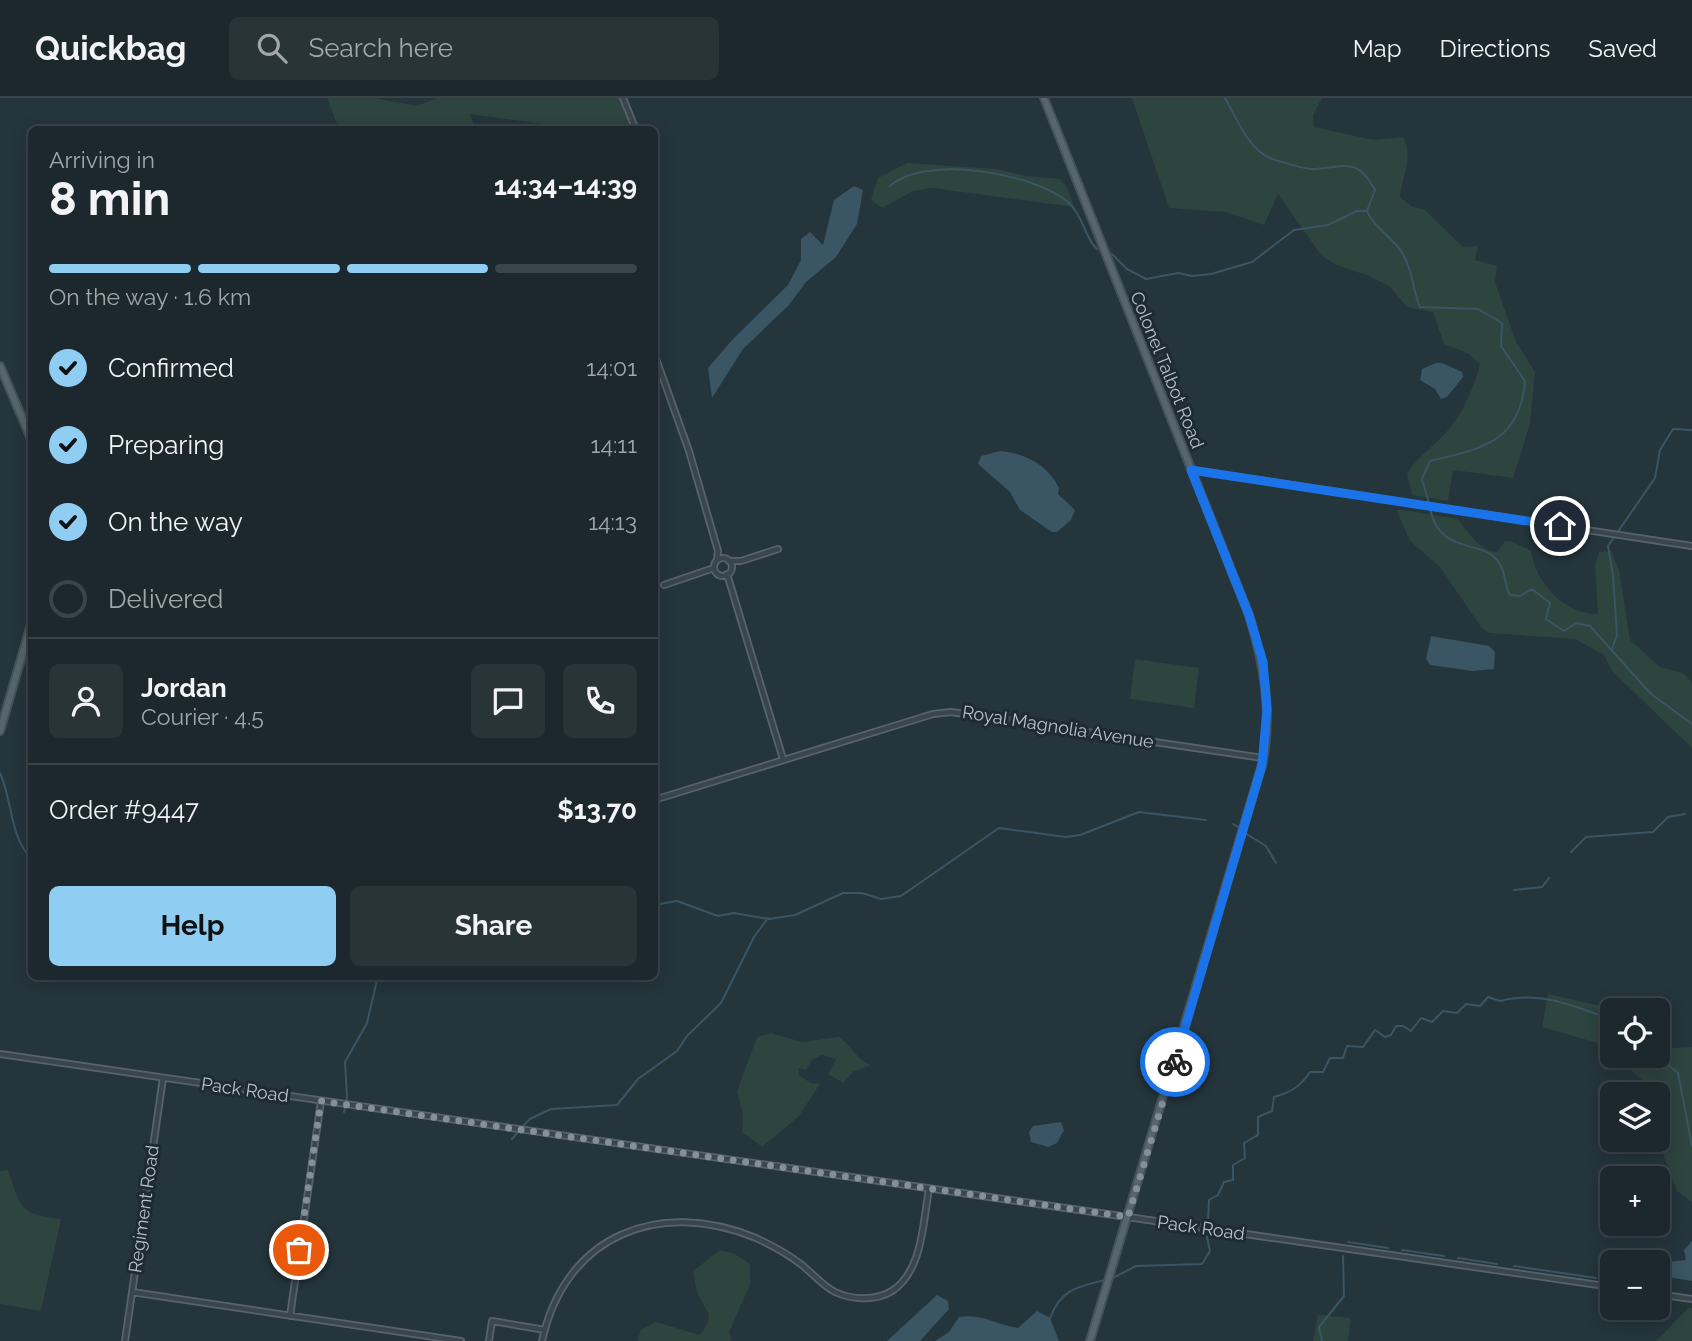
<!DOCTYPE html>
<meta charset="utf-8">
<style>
:root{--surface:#1c282d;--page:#293439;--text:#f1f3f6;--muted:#a0a6aa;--line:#3a4449;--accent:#8fcef2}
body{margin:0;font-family:Raleway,sans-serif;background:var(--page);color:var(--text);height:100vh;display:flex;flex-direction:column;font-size:26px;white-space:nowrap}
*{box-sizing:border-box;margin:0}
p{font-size:23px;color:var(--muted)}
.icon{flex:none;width:38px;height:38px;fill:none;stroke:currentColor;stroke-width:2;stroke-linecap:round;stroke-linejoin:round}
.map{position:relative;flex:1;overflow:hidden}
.drawer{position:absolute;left:28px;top:28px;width:630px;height:854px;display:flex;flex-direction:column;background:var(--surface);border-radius:10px;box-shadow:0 4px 18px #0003,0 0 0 2px var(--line)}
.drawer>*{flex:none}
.controls{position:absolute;left:1600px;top:900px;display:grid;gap:14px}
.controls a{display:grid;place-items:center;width:70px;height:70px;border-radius:10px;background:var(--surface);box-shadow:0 4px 18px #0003,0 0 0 2px var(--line);font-size:35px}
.pin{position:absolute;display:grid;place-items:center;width:60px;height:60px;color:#fff;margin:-30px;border:4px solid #fff;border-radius:50%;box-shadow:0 2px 7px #0007}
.courier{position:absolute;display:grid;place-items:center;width:70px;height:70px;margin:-35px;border:5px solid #1a73e8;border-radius:50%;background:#fff;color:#222;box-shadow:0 2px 9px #0007}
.overview em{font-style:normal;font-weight:700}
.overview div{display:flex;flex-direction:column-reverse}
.overview{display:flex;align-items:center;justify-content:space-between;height:119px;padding:0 21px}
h1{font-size:46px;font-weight:700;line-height:52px}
.bar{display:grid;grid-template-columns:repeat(4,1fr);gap:10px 7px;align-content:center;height:84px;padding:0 21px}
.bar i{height:9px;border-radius:5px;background:var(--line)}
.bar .current{background:var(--accent)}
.bar p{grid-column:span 4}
.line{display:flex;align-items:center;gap:18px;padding:0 21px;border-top:2px solid var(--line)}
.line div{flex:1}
.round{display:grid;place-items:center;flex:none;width:74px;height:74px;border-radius:10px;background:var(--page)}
ol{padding:0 21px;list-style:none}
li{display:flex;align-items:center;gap:21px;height:77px}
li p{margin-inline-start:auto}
li .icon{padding:7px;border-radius:50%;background:var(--accent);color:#111;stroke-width:4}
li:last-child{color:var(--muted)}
li i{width:38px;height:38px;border:4px solid var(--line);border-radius:50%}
.button{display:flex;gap:14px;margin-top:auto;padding:14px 21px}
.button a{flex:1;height:80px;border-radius:10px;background:var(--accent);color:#111;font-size:28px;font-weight:700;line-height:80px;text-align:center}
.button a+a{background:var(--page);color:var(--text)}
header{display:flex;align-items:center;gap:42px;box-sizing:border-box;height:98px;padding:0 35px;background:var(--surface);border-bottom:2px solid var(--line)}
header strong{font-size:33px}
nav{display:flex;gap:38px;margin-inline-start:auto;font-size:24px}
.search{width:490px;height:63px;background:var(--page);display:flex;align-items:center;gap:18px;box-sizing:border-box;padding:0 24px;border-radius:10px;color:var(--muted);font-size:26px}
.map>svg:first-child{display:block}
</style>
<header>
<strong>Quickbag</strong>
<div class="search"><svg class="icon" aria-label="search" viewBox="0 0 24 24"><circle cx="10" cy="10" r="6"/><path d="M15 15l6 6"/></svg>Search here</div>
<nav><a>Map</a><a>Directions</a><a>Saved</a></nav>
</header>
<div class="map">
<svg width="1692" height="1243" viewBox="0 0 1692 1243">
<rect width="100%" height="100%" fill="#25353c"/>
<path fill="#2d443f" d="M327,0H374L417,8L437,0H626L638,31H581L470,16L475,31H339Z
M1132,0H1322L1313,17L1314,29L1374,42L1403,39C1414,60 1402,77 1400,99L1412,109L1424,111L1463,149L1478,148L1475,162L1497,168L1495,184L1516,244L1535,274L1530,326L1513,380L1453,372L1448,403L1412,397L1407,376C1419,356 1435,348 1449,331C1465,311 1473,291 1480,266L1469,256L1444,246L1433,214L1407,209L1389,188L1369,178L1336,167L1321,157L1278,96L1264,127L1225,114L1169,110Z
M907,65L996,71L1027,78L1060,81L1067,89L1074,109L932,90L913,93L882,110L871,102L878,80Z
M1396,411L1458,421C1469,435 1478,452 1497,454L1505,443L1513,444L1531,453C1536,484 1564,517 1598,516L1595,466L1599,454L1611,453L1619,472L1630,542L1660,569L1683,575L1692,584V650L1613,574L1604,557L1575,541L1489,535L1481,529L1440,469L1410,443Z
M1135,561L1199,570L1194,610L1130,601Z
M1548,896L1620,912H1612V955L1601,946L1542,929Z
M771,935L802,944L839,939C852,948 855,960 871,967L853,974L843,985L828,976L836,961L821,957L812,962L806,972L798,970L800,978L811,985L820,986L799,1018L762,1049L742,1034L743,1017L737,993L757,939Z
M1657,940L1673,950L1692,949V1104L1677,1093L1664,1059L1667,1019L1657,996L1615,957H1657Z
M8,1072C21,1110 19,1116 61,1121L41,1213L0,1206V1073Z
M720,1152L735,1156L750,1166V1187L729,1234L732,1243H637L641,1232L656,1224L700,1237C716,1214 707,1217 698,1196C695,1189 695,1180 693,1173Z
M1688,1210H1692V1243H1656Z
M1318,1217L1351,1220L1348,1243H1313Z"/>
<path fill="#3a5563" d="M854,88L863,92L857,126L836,159L806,184L789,207L743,251L712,300L708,270L733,241L788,187L801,162V141L810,134L823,147L834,102Z
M1436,265H1442L1462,274L1463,279L1447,299L1441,301L1435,291L1420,282L1422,271Z
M1000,353C1025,355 1048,367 1059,390L1058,396L1075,412L1071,422L1057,434H1052L1020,412L1010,394L978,366L981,358Z
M1431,538L1489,548L1495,554L1494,571L1473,573L1430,567L1426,561Z
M1061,1024L1064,1032L1057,1045L1048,1049L1031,1044L1029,1034L1033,1028Z
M1692,1143V1183L1657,1177V1165L1686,1162L1684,1152Z
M937,1197L948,1203L949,1211L920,1243H887Z
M1037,1213L1050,1220L1059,1243H935L949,1234L959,1219C982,1215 997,1227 1018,1230Z"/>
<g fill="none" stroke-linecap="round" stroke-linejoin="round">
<path stroke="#3a5563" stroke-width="2" d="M1225,0C1236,19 1248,51 1270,60C1276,63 1306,71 1311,71C1342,71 1356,56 1375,92L1367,113C1374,131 1396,140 1405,160C1413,176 1413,193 1420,209L1478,211L1502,225L1501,248L1525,283C1520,344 1482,351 1430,363L1422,381L1429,405
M890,88C925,56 1036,75 1069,105C1084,119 1085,141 1097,151
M1112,156L1127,171L1146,181L1178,175L1192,178L1211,176L1252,164L1294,132L1328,127L1357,113H1367
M1430,411C1440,457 1480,441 1497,462C1507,474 1503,485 1510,497L1520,498L1532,491L1550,505L1546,521L1564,533L1576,525L1590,528L1651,596L1692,626
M1612,551L1617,537L1613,477L1608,448L1655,380L1660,352L1673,331L1692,332
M0,675C13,703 9,739 32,761
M1233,726L1241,731
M1245,735L1266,748L1276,765
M1571,754L1586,739L1653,734L1668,719L1685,716
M1514,792L1542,789L1549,780
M654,807L677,803L718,818L734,815L769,821L795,817L843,795H862L881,801L901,798L999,730L1066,739L1080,737L1139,714L1206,722
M1656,957L1678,975L1692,1048
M344,1014L347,999L345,964L367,925L378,878
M522,1029L530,1021L551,1011L617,1007L638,981L677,953L687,938L721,905L754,839L768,820
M512,1041L518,1034
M1208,1123L1209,1102L1218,1097L1224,1084L1233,1082V1067L1245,1060L1244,1045L1258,1037V1019L1272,1013L1274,999C1291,994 1300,989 1310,974H1323L1330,960H1343L1347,948L1363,949L1375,932L1385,939L1391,937L1396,928H1403L1411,933L1421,920L1432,924L1443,913L1457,915L1466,906L1480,908L1488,899L1500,903C1537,892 1576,908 1612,922
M1348,1144L1388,1150
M1402,1152L1444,1158
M1458,1160L1497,1166
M1514,1168L1596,1180
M1111,1181L1136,1168L1202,1166L1210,1153L1206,1135
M1608,1182L1612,1183
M1050,1220C1061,1191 1077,1189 1105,1182
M1322,1243L1319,1229L1344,1198L1343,1158"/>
<g stroke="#57646b" stroke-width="8">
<path id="minor" d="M623,0L636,32
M654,78V110
M654,255L689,353L718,453L717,462
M1192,372L1692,448
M714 469a9 9 0 1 1 18 0a9 9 0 1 1-18 0Z
M729,463H741L778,451
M727,476L783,661
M664,487L714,470
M654,702L933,616L951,614L1263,660
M0,956L1612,1189
M132,1194L461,1243
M1657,1196L1692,1201
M290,1218L321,1003
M125,1243L163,980
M489,1243L492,1223L545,1232
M542,1243C565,1137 659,1100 756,1140C771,1147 789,1157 802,1167C813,1176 823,1188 835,1194C852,1202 876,1203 892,1193C923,1173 923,1123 929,1091"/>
</g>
<g stroke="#455259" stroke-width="10">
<path id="major" d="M1044,0L1249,517C1264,566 1273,616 1262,667L1090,1243
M0,268L32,343
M0,633L32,523"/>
</g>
<use href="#minor" stroke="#39464d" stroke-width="4.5"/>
<use href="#major" stroke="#57656d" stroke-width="6"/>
</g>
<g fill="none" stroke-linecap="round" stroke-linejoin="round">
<path stroke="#839097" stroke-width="7" stroke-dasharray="0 12.6" d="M299,1152L321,1003L1128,1119L1175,964"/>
<path stroke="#1a73e8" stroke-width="9" d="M1175,964L1262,667L1267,611L1263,564L1249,517L1191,372L1560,428"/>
</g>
<g text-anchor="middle" stroke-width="6" stroke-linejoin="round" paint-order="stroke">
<g font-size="18" fill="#b5c1c8" stroke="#1e2b32">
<text transform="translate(1167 272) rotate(68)" y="6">Colonel Talbot Road</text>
<text transform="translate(1058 629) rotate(9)" y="6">Royal Magnolia Avenue</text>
<text transform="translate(245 992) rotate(8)" y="6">Pack Road</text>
<text transform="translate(144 1111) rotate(-82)" y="6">Regiment Road</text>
<text transform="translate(1201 1130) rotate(8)" y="6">Pack Road</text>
</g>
</g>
</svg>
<div class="controls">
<a><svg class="icon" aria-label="locate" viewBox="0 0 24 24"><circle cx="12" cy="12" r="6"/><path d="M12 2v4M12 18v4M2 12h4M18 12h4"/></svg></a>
<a><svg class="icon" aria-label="layers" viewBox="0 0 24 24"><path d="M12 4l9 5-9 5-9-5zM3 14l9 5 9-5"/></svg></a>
<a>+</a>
<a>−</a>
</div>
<div class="pin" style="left:299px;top:1152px;background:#ea580c"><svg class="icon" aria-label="bag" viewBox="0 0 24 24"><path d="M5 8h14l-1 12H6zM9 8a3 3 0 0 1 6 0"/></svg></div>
<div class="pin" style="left:1560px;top:428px;background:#1f2937"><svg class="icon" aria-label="home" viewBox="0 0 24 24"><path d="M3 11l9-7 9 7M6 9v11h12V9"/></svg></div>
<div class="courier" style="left:1175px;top:964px"><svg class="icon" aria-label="bike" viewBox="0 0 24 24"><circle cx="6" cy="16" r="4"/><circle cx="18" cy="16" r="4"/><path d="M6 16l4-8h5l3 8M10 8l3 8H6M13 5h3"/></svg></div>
<section class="drawer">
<div class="overview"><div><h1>8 min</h1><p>Arriving in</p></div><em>14:34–14:39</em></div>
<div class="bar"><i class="current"></i><i class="current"></i><i class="current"></i><i></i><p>On the way · 1.6 km</p></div>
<ol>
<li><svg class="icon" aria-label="check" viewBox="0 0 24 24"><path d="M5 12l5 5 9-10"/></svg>Confirmed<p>14:01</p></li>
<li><svg class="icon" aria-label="check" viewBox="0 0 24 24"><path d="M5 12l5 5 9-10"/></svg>Preparing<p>14:11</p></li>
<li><svg class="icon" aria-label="check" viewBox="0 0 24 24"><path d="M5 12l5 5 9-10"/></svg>On the way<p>14:13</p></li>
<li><i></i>Delivered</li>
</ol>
<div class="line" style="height:126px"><a class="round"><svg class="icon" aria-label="person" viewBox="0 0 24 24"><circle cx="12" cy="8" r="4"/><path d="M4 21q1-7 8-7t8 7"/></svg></a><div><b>Jordan</b><p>Courier · 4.5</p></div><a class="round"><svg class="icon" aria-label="chat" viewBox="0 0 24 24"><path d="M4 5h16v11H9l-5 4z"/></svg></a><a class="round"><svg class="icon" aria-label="phone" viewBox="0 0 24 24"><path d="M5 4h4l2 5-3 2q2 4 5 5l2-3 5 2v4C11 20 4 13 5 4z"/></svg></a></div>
<div class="line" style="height:91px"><div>Order #9447</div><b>$13.70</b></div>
<div class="button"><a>Help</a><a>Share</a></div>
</section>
</div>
